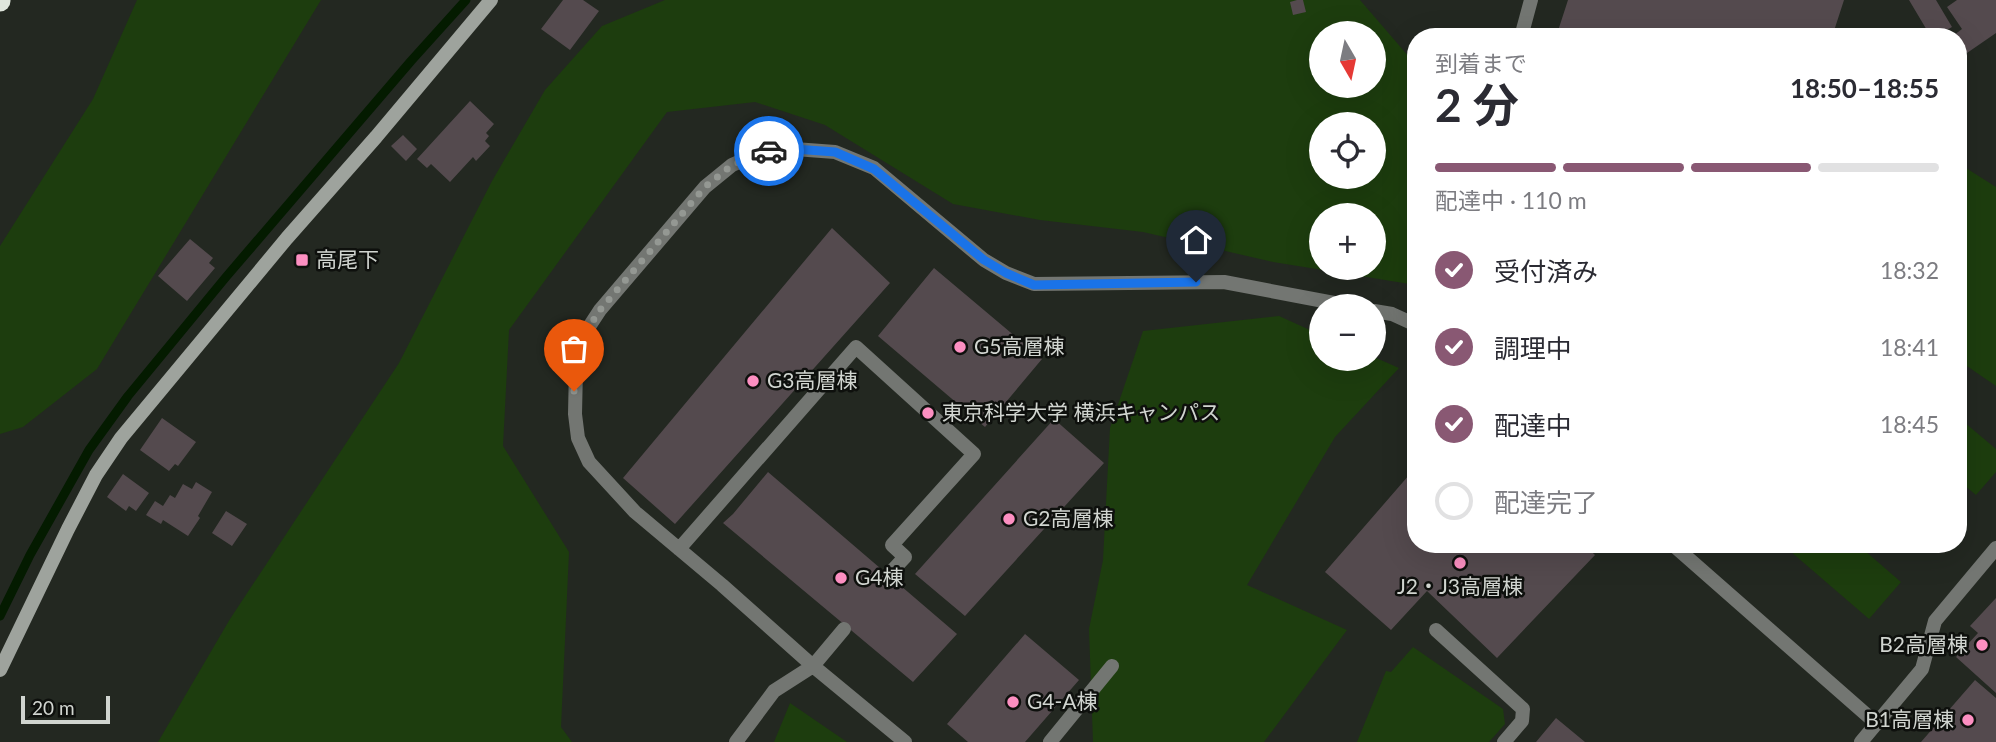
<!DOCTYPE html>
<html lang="ja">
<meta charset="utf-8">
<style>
:root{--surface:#fff;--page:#f7f7f7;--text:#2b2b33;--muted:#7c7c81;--line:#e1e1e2;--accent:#895873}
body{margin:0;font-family:Lato,"Noto Sans JP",sans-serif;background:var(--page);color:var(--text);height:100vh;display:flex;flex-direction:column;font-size:26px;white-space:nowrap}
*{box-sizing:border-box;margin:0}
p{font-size:23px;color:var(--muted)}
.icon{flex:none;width:38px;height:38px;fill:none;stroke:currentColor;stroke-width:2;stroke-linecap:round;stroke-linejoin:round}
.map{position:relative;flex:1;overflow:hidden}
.drawer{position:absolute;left:1407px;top:28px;width:560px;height:525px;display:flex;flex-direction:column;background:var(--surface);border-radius:28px;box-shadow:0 7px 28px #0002}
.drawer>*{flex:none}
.needle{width:46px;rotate:171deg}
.buttons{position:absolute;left:1309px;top:21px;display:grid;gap:14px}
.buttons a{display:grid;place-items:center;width:77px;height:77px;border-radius:50%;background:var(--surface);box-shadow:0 7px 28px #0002;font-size:35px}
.scale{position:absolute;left:21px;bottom:18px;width:89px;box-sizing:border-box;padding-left:7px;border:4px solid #d1d5d0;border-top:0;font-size:19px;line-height:24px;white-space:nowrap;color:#d1d5d0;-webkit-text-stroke:5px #0e100d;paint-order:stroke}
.pin{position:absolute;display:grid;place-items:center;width:60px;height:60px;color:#fff;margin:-72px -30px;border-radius:50% 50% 50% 0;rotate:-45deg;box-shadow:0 0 7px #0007}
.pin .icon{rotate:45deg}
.courier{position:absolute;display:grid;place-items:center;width:70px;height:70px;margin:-35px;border:5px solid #1a73e8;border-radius:50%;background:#fff;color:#222;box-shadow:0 2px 9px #0007}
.overview em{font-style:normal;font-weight:700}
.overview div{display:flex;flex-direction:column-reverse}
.overview{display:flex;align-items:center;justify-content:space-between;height:119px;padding:0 28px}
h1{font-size:46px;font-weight:700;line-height:52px}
.bar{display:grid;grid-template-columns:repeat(4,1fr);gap:10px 7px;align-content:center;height:84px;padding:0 28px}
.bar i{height:9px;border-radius:5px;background:var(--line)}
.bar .active{background:var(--accent)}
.bar p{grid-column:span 4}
ol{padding:0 28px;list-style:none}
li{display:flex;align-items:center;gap:21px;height:77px}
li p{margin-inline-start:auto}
li .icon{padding:7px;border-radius:50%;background:var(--accent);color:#fff;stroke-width:4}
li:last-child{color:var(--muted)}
li i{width:38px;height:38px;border:4px solid var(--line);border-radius:50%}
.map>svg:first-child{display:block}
</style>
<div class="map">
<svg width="1996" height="742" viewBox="0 0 1996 742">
<rect width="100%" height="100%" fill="#232821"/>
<path fill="#1d3d0e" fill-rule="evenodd" d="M137,0H321L97,369L23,427L0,434V246L93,99Z
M665,0H1360L1416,65V285L1273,262L1143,232L1040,220L953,204L825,125L755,102L667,112L509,330L503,446L569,552L561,727L572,742H158L230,619L399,363L492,181L545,90L602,26ZM1321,33H1374V86H1321ZM1321,124H1374V177H1321ZM1321,215H1374V268H1321Z
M1958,163L1996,187V386L1958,360Z
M1279,316L1321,335V359H1374V357L1399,368L1335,437L1247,585L1347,630L1264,742H1093L1089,629L1103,560L1110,428L1143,331Z
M1958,417L1996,449V472L1976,495L1958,480Z
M1795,544H1857L1901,582L1869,619L1790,551Z
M1413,647L1503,709L1505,724L1489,742H1357L1386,671L1391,672Z
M790,703L847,742H774Z"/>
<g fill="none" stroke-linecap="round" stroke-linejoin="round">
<path stroke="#041b00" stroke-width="9" d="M0,616L30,555L89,450L128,396L226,277L411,61L466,0"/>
</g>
<path fill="#544a4e" d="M563,0H583L599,11L570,50L541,29Z
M1297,0H1303L1306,12L1293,15L1290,2Z
M1568,0H1844L1832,37H1556Z
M1909,0H1936L1952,27L1935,37H1931Z
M1957,0H1996V33L1967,53L1958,41V37L1954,35L1962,29L1947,7Z
M470,101L494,124L486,133L489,136L485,141L490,146L476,161L473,157L450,182L431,164L427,168L417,159Z
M403,135L417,149L406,161L391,146Z
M832,228L890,283L675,524L623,478Z
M190,239L213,258L209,263L215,268L187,301L158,276Z
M934,268L1042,359L985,427L878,336Z
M162,418L196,442L178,466L175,464L169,471L140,450Z
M1054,419L1104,463L965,616L915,574Z
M1416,467V544H1583L1595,555L1497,658L1427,591L1391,630L1325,572Z
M768,472L957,634L913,682L723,523L733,514Z
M123,474L149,493L136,511L129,506L126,511L107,497Z
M196,482L212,492L198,516L200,518L188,536L163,520L161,524L146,515L155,501L163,506L170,495L175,498L183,484L192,489Z
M226,511L247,524L232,546L212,533Z
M1996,598V693L1956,657L1978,633L1970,626Z
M1025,634L1079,680L1025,742H968L947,724Z
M1975,680L1996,698V742H1921Z
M1556,718L1585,742H1536Z"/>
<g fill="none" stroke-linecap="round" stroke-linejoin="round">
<path stroke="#737672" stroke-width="14" d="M1521,37L1531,0
M1374,311L1392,314L1416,325
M1672,544L1877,724
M679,549L856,347L974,454L892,545L905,557L891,572
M1436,630L1523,709L1522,721L1504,742
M736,742L774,691L813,666L844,629
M905,742L813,666L722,585L635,512L589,462L578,438L575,414L576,368L583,336L600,310L705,187L732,165L755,155L781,148L835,152L874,168L984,260L1006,273L1034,284L1224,282L1350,306
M1050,742L1112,666
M1861,742L1922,669L1935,621L1996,548"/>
<path stroke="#9ea39d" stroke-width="14" d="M0,670L68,529L96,475L121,438L287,238L376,137L491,0"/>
<path stroke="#dfe6dc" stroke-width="21" d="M0,1V0"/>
</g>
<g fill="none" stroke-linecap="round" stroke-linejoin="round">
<path stroke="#949893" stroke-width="7" stroke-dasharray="0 12.6" d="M574,391L576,368L583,336L600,310L705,187L732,165L769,151"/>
<path stroke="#1a73e8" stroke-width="9" d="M769,151L781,148L835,152L874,169L984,260L1006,273L1034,285L1196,282"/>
</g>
<g fill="#fc8fc1" stroke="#0e100d" stroke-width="2.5">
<rect x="295" y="253" width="14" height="14" rx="3.5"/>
<circle cx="960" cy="347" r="7"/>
<circle cx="753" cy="381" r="7"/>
<circle cx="928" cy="413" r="7"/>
<circle cx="1009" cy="519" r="7"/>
<circle cx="1460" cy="563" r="7"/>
<circle cx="841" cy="578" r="7"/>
<circle cx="1982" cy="645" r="7"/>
<circle cx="1013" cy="702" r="7"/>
<circle cx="1968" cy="720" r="7"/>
</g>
<g text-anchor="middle" stroke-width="5" stroke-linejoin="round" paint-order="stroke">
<g font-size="21" fill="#d1d5d0" stroke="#0e100d" text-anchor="start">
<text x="316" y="267">高尾下</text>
<text x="974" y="354">G5高層棟</text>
<text x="767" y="388">G3高層棟</text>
<text x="942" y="420">東京科学大学 横浜キャンパス</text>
<text x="1023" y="526">G2高層棟</text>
<text x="855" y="585">G4棟</text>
<text x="1460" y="594" text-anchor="middle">J2・J3高層棟</text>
<text x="1968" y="652" text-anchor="end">B2高層棟</text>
<text x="1027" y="709">G4-A棟</text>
<text x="1954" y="727" text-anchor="end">B1高層棟</text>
</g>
</g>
</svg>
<div class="buttons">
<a><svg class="needle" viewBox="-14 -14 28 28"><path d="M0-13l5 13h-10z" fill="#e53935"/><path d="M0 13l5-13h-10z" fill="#7c7c81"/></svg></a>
<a><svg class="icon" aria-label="locate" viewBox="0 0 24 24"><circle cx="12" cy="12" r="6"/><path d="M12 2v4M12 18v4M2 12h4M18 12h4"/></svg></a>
<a>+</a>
<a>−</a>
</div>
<div class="scale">20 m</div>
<div class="pin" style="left:574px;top:391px;background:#ea580c"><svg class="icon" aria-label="bag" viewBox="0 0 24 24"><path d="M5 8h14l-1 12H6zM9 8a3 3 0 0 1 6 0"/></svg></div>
<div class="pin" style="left:1196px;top:282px;background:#1f2937"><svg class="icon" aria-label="home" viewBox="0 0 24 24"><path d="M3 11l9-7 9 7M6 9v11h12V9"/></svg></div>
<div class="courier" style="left:769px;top:151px"><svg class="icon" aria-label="car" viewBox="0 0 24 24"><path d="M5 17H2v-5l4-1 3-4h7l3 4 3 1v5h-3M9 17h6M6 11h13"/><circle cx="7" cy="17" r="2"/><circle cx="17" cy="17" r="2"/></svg></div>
<section class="drawer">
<div class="overview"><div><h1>2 分</h1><p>到着まで</p></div><em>18:50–18:55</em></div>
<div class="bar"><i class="active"></i><i class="active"></i><i class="active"></i><i></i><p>配達中 · 110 m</p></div>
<ol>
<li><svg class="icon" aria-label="check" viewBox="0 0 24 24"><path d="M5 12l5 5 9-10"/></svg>受付済み<p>18:32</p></li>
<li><svg class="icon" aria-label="check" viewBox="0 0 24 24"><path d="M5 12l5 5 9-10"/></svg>調理中<p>18:41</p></li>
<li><svg class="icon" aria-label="check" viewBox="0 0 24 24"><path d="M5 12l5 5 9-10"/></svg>配達中<p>18:45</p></li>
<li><i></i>配達完了</li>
</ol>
</section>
</div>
